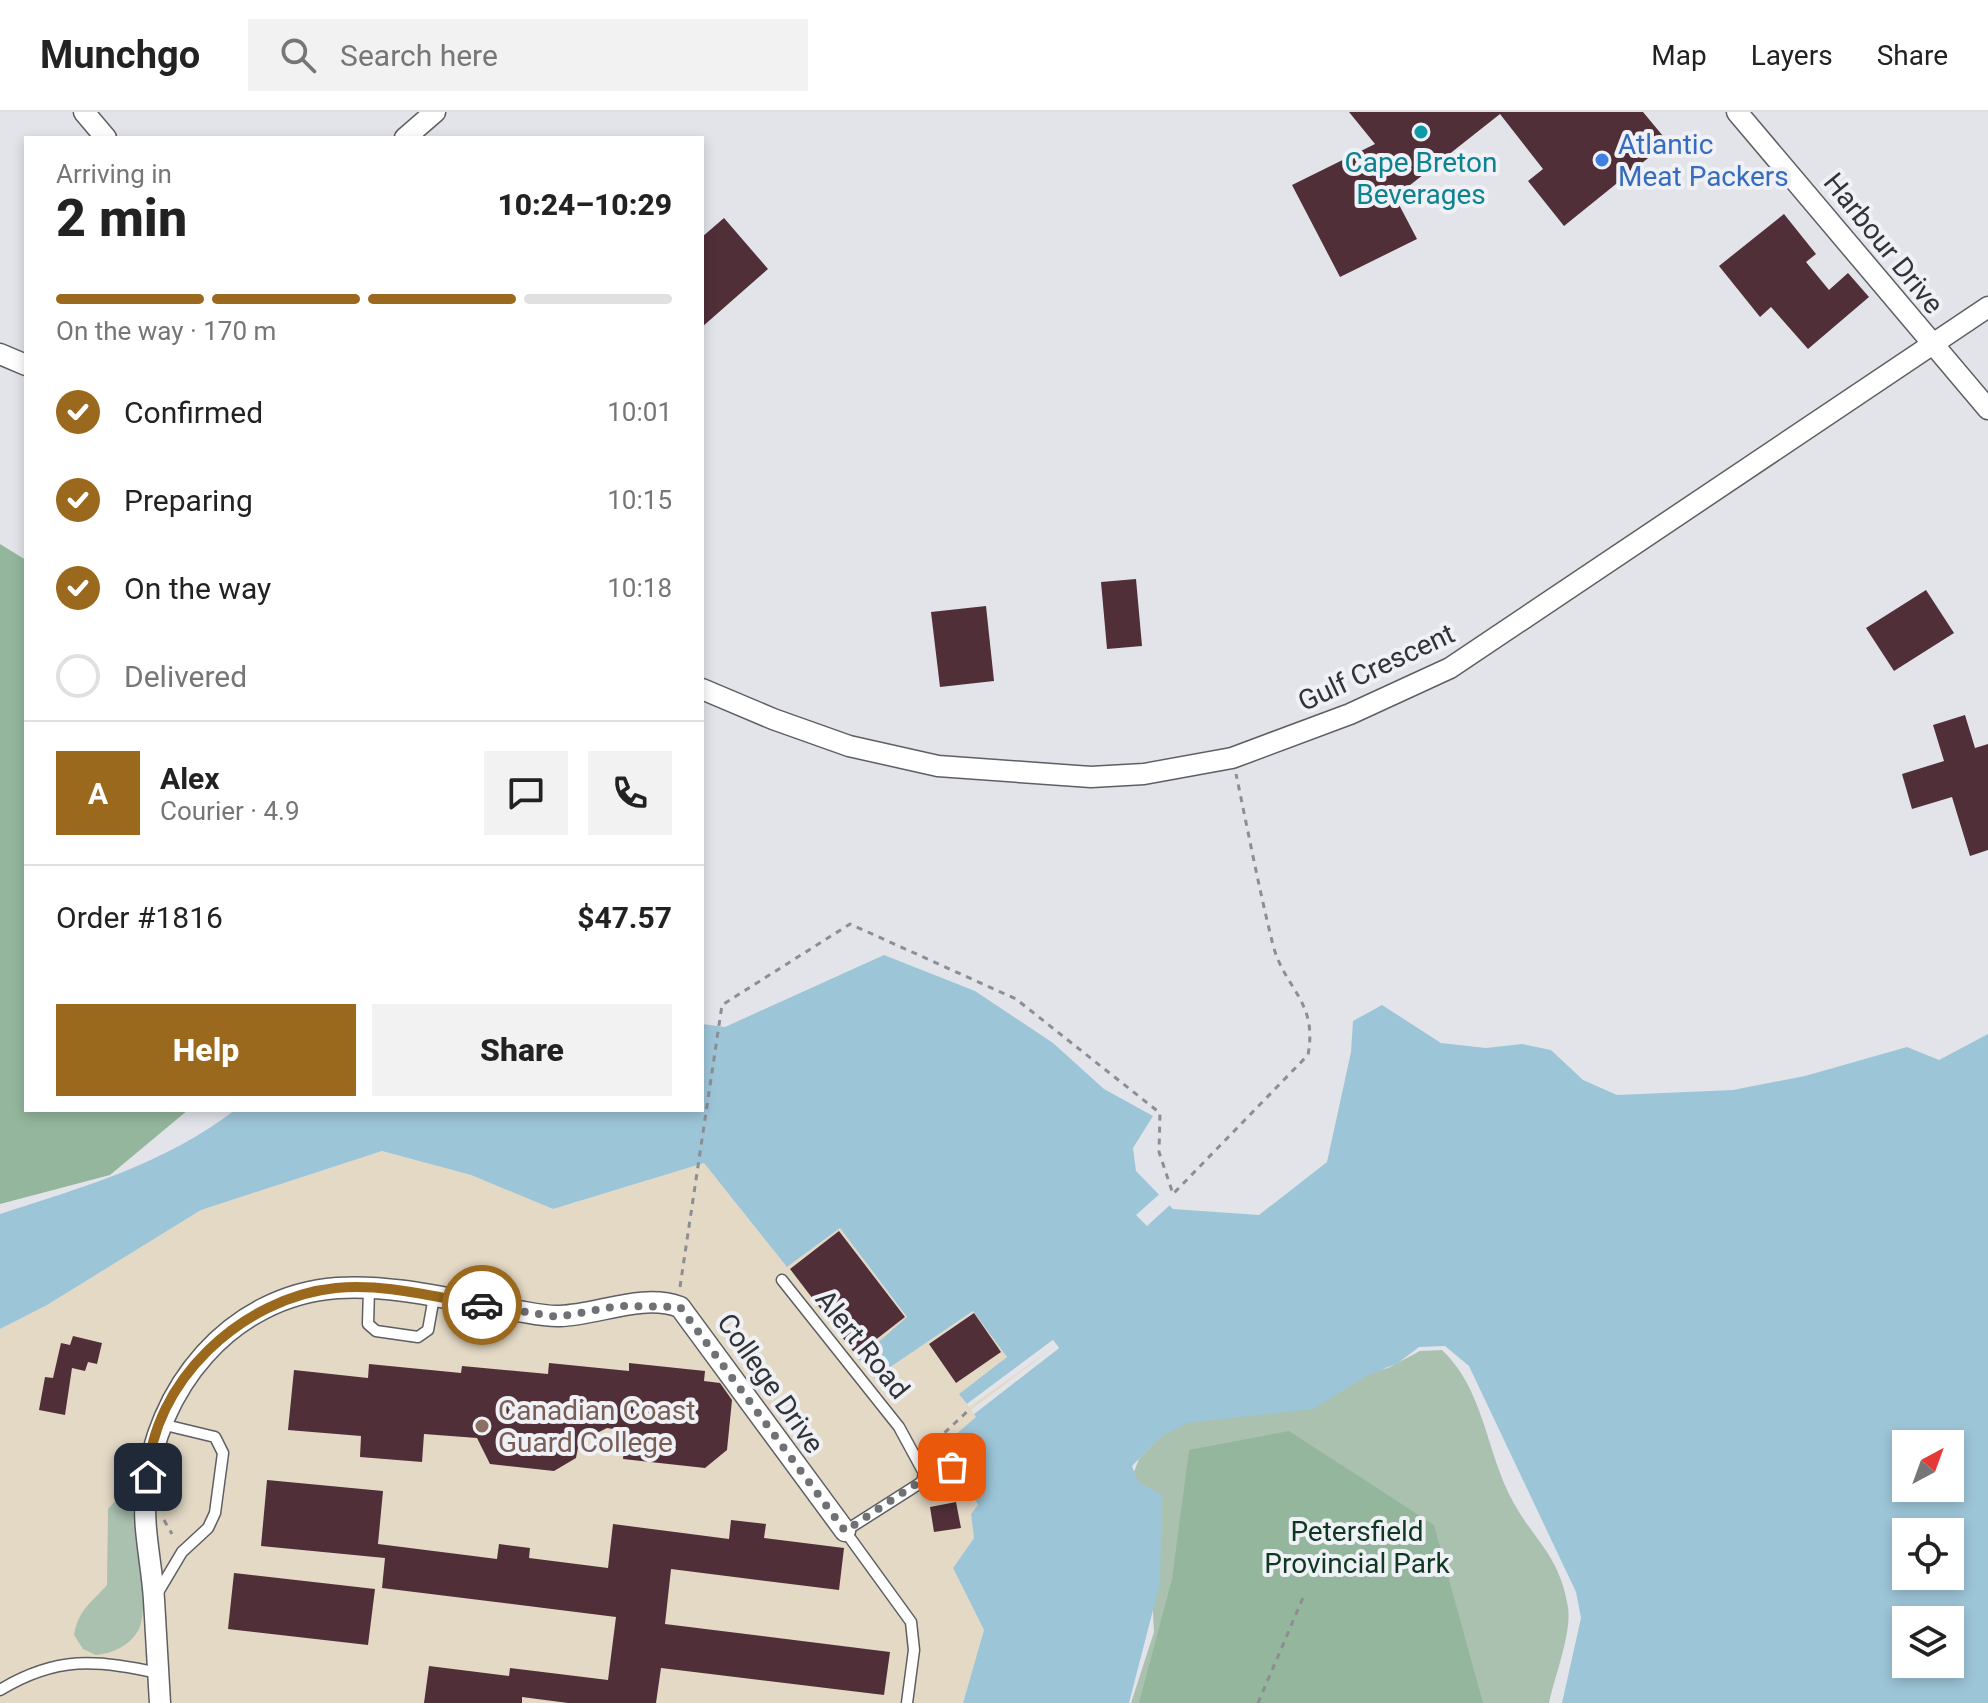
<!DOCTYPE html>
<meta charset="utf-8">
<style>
:root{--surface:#fff;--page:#f2f2f2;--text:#222;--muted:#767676;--line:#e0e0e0;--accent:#9b691d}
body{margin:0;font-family:Roboto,sans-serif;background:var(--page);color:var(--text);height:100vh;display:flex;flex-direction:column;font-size:30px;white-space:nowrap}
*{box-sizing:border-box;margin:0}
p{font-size:26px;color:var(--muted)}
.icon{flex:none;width:44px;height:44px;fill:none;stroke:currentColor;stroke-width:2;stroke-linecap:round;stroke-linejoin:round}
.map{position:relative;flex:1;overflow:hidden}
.drawer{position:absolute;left:24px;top:24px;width:680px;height:976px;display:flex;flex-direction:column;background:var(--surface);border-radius:0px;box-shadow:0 4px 12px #0003}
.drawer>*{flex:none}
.needle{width:52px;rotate:41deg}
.fabs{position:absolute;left:1892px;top:1318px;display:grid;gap:16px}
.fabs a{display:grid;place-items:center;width:72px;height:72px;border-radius:0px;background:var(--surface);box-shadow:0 4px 12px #0003;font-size:40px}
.pin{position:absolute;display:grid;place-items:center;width:68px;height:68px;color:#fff;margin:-34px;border-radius:16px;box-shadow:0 4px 12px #0006}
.courier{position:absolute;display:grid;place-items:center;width:80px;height:80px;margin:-40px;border:6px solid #9b691d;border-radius:50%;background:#fff;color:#222;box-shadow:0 2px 10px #0007}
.headline em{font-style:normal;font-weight:800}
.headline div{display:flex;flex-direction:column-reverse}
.headline{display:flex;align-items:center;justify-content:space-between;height:136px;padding:0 32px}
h1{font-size:52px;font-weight:800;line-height:60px}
.bar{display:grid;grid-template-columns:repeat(4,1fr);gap:12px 8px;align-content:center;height:96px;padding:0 32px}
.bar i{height:10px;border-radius:6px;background:var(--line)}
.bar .selected{background:var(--accent)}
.bar p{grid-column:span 4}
.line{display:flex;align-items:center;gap:20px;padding:0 32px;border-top:2px solid var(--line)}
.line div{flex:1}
.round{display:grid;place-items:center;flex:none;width:84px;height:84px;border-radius:0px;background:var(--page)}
ol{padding:0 32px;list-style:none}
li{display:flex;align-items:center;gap:24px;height:88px}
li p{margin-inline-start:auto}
li .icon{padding:8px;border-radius:50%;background:var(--accent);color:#fff;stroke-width:4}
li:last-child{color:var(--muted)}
li i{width:44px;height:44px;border:4px solid var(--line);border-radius:50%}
.button{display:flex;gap:16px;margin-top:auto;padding:16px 32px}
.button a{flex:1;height:92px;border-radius:0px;background:var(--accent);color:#fff;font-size:32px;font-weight:800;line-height:92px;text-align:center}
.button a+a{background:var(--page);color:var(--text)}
header{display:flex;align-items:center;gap:48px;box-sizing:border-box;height:112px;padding:0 40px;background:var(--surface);border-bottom:2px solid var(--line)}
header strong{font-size:38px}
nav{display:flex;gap:44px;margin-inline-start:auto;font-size:28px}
.search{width:560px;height:72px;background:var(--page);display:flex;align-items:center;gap:20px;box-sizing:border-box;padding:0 28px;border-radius:0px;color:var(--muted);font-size:30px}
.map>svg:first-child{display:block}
</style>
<header>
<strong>Munchgo</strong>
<div class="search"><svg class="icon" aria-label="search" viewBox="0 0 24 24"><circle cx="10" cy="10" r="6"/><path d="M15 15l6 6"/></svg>Search here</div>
<nav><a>Map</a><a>Layers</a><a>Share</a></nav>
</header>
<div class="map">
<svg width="1988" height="1591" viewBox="0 0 1988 1591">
<rect width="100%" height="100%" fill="#e2e4ea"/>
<path fill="#e4d9c5" d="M382,1039L471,1063L553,1097L704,1051L787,1155L840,1116L907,1206L859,1247L927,1230L974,1199L1007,1245L959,1282L967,1292L1053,1228L1059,1236L976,1305L972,1338L980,1354L965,1368L978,1393L971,1402L974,1426L953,1456L984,1518L963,1591H0V1217L47,1193L201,1098Z"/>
<path fill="#aac1b0" d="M1442,1238C1482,1275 1486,1335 1509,1382C1531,1427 1559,1440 1568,1495C1572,1520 1555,1564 1549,1591H1131L1154,1520L1151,1465L1159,1382L1138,1371L1134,1360L1139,1347L1174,1311L1388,1256L1420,1239Z
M126,1377C138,1400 151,1498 138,1519C128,1535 113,1541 96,1543L83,1537L74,1523C78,1498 91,1491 107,1473L108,1397Z"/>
<path fill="#94b69d" d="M0,432L26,448V998H188L110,1063L0,1092Z
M1289,1319L1434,1413L1483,1591H1139L1172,1467L1189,1338Z"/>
<path fill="#9dc5d8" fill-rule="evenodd" d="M884,843L975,879L1053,931L1104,977L1153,1004L1133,1036L1136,1059L1173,1097L1259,1103L1327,1050L1351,940L1353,909L1382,893L1441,931L1486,936L1522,932L1551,938L1583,968L1617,983L1733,978L1805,964L1907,935L1939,948L1988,922V1591H1562L1581,1506L1576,1480L1469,1254L1445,1234L1419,1235L1398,1251L1366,1264L1313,1297L1187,1311L1161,1325L1132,1354L1138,1370L1162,1383L1160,1471L1129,1591H963L984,1518L953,1456L974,1426L971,1402L978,1393L965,1368L980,1354L975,1340H965L954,1324L976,1305L974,1302L1059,1236L1053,1228L967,1292L959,1282L1007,1245L973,1199L874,1266L859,1247L907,1205L840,1116L787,1155L704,1051L553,1097L471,1063L382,1039L201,1098L47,1193L0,1217V1102C83,1075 165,1052 235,998H702V912L725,915ZM1906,1332H1950V1376H1906ZM1906,1420H1950V1464H1906ZM1906,1508H1950V1552H1906Z"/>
<path fill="#e2e4ea" d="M1162,1080L1172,1091L1147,1114L1136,1103Z
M1053,1228L1059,1236L974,1302L971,1298L1054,1235L969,1295L967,1292Z"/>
<path fill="#502f39" d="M1349,0H1643L1668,30L1564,114L1528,69L1543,57L1500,2L1395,85L1417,127L1340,165L1292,73L1375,32Z
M1784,102L1816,142L1806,150L1829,178L1848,161L1869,185L1808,237L1771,195L1760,205L1719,154Z
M724,106L768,157L702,215V125Z
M1136,467L1142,534L1107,537L1101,470Z
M1926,478L1954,521L1894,559L1866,516Z
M986,494L994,569L940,575L931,500Z
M1965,603L1975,636L1988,632V738L1970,744L1952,685L1912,697L1902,662L1944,649L1933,613Z
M839,1119L905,1205L856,1243L790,1157Z
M974,1201L1001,1240L956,1271L929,1232Z
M73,1224L102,1231L97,1252L88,1250L85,1259L72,1256L65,1303L39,1298L45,1265L53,1266L61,1231L70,1233Z
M549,1251L629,1259V1251L705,1259L704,1269L720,1271L732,1288L727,1338L705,1356L623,1347L626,1319L607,1316L579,1330L576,1346L554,1359L490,1352L477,1326L424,1322L422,1350L360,1345L361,1324L288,1318L294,1258L368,1266L369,1252L461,1261L462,1254L548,1262Z
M267,1368L383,1379L378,1432L497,1447L499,1432L530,1436L529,1446L608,1456L613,1412L729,1427L731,1408L766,1412L764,1426L844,1436L839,1478L671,1457L665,1512L890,1540L884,1583L661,1556L656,1591H568L522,1585V1591H424L429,1554L509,1564L510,1556L608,1568L616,1505L382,1476L385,1446L261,1434Z
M956,1390L961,1416L934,1420L930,1395Z
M234,1461L375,1477L368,1533L228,1517Z"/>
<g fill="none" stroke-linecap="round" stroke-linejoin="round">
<g stroke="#5d5f64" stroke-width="13">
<path id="service" d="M782,1168L899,1315L924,1361L922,1370L845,1419L911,1510L914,1538L907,1591
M369,1176L368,1212L376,1219L418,1225L428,1218L434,1185
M925,1366L978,1345
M157,1482L182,1440L208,1416L215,1401L223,1341L215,1325L161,1312
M0,1578C56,1544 97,1547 158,1561"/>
</g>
<g stroke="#5d5f64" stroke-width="23">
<path id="minor" d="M84,0L106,26
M1737,0L1988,297
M405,26L435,0
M0,242L26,253
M702,577L773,607L849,634L938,654L1091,665L1144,662L1232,646L1350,602L1450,556L1988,195
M160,1591C158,1557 156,1522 154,1488C152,1452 142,1415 146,1379C155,1277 230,1184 337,1176C395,1172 456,1189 512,1198C527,1200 545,1205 560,1204C598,1203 642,1181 680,1195L845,1419"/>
</g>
<path stroke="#8c8e92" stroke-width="3" stroke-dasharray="6 6" stroke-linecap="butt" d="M680,1175L722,893L850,812L1016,887L1160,1001L1159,1040L1173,1082L1308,943C1318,889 1285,878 1273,833C1259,777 1248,719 1236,662
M927,1337L970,1297
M164,1408L172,1422
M1258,1591L1305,1481"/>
<use href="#service" stroke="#fff" stroke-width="10"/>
<use href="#minor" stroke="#fff" stroke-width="20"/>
</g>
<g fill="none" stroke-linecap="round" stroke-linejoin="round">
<path stroke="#707175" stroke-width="8" stroke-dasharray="0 14.4" d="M482,1193L558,1205L618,1194L680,1195L845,1419L925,1366L952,1355"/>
<path stroke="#9b691d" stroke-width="10" d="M148,1365C151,1270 243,1185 336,1176C384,1171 434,1185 482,1193"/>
</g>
<circle fill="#0f9aa8" stroke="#eff1f7" stroke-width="3" cx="1421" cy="20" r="8"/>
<circle fill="#3f7fe0" stroke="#eff1f7" stroke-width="3" cx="1602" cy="48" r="8"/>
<circle fill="#8d6e63" stroke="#eff1f7" stroke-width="3" cx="482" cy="1314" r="8"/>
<g text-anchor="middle" stroke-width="8" stroke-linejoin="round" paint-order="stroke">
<g font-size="28" fill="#366cbe" stroke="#eff1f7" text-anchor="start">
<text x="1618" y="42">Atlantic<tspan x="1618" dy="32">Meat Packers</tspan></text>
</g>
<g font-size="28" fill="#0d838f" stroke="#eff1f7">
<text x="1421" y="60">Cape Breton<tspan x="1421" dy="32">Beverages</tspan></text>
</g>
<g font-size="28" fill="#323336" stroke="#eff1f7">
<text transform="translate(1884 131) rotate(51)" y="10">Harbour Drive</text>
<text transform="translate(1376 555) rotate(-25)" y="10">Gulf Crescent</text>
<text transform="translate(863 1232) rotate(51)" y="10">Alert Road</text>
<text transform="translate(771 1271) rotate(55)" y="10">College Drive</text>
</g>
<g font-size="28" fill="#785e54" stroke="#eff1f7" text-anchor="start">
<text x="498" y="1308">Canadian Coast<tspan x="498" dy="32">Guard College</tspan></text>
</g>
<g font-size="28" fill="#0e3820" stroke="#eff1f7">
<text x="1357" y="1429">Petersfield<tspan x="1357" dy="32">Provincial Park</tspan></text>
</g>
</g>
</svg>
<div class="fabs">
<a><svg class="needle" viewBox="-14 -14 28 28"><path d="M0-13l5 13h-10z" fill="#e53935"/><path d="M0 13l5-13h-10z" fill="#767676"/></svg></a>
<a><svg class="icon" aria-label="locate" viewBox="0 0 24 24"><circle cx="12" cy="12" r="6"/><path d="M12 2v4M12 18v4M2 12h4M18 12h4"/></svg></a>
<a><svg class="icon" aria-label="layers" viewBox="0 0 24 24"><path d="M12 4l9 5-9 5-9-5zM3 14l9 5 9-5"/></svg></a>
</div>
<div class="pin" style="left:952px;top:1355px;background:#ea580c"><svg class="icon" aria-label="bag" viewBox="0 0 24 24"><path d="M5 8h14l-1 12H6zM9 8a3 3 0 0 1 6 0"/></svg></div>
<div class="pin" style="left:148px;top:1365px;background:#1f2937"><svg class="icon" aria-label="home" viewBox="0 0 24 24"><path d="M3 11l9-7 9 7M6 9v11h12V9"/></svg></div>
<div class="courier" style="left:482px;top:1193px"><svg class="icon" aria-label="car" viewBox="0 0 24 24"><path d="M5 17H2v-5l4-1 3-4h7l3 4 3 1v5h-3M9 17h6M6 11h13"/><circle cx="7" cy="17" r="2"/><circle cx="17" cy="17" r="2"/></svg></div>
<section class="drawer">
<div class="headline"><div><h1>2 min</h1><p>Arriving in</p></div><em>10:24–10:29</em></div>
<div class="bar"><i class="selected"></i><i class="selected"></i><i class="selected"></i><i></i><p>On the way · 170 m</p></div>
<ol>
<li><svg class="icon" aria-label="check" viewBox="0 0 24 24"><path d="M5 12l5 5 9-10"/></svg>Confirmed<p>10:01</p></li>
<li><svg class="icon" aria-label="check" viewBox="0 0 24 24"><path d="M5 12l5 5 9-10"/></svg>Preparing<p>10:15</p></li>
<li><svg class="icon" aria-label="check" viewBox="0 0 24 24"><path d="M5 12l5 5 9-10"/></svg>On the way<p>10:18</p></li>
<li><i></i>Delivered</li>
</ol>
<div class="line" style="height:144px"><b class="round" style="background:var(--accent);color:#fff">A</b><div><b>Alex</b><p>Courier · 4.9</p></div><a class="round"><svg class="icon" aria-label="chat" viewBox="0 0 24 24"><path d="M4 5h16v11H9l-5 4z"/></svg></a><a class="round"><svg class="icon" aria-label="phone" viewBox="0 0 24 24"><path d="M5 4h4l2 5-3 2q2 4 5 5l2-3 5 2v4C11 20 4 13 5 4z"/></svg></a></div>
<div class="line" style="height:104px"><div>Order #1816</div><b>$47.57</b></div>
<div class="button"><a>Help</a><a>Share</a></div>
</section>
</div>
